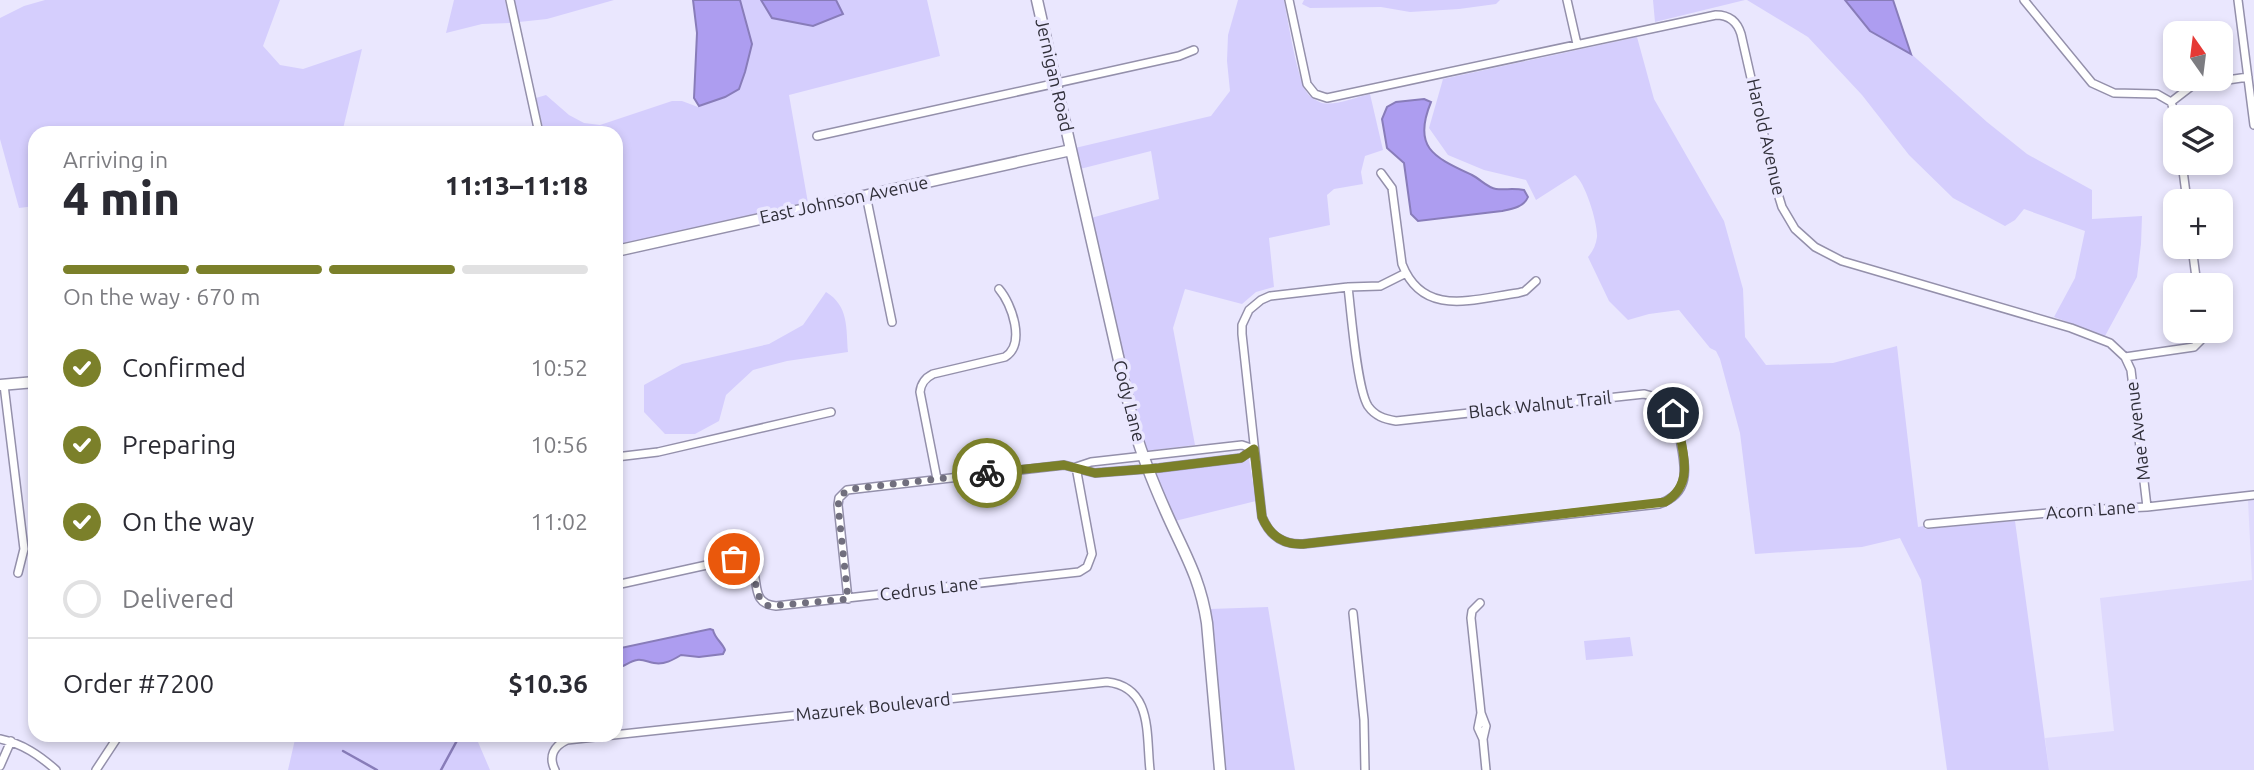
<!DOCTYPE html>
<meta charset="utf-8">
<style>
:root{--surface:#fff;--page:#f7f7f7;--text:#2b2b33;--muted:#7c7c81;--line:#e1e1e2;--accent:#7b802a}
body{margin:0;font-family:Ubuntu,sans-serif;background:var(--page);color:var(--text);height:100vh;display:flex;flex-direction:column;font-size:26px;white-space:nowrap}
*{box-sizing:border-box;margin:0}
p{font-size:23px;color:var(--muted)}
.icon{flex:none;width:38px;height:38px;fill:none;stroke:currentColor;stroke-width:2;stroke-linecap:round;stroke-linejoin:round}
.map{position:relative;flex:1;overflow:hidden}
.side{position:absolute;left:28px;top:126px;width:595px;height:616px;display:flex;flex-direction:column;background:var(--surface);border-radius:21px;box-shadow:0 4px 10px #0003}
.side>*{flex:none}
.needle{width:46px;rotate:346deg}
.buttons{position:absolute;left:2163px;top:21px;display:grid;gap:14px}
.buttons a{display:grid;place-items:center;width:70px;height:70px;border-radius:14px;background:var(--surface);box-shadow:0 4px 10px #0003;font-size:35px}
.pin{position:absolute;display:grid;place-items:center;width:60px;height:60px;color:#fff;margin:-30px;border:4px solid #fff;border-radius:50%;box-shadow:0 2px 7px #0007}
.courier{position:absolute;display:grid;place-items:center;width:70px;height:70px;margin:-35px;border:5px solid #7b802a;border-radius:50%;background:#fff;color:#222;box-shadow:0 2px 9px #0007}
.headline em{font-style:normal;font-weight:800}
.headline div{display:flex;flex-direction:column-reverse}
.headline{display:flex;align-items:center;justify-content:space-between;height:119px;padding:0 35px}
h1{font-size:46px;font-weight:800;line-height:52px}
.bar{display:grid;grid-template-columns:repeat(4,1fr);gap:10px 7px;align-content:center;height:84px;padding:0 35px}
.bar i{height:9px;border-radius:5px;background:var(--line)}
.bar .on{background:var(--accent)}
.bar p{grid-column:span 4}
.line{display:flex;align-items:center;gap:18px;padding:0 35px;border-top:2px solid var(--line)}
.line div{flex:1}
ol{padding:0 35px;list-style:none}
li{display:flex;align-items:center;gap:21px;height:77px}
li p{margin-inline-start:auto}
li .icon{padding:7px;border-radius:50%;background:var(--accent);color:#fff;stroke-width:4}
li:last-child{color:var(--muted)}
li i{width:38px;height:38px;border:4px solid var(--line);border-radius:50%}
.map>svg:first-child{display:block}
</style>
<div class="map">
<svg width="2254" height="770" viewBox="0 0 2254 770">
<rect width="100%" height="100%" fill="#eae7fe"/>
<path fill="#dfdafd" d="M2254,500V770H2049L2045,738L2114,731L2100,598L2252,580L2248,501Z"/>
<path fill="#d5cefd" d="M45,0H280L263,46L280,65L303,69L362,49L342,133H35V206L19,208L0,139V18L24,6Z
M454,0H505L510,23L482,24L446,33Z
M514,0H614L547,19L519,22Z
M740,0H761L772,18L843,14L836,0H927L940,56L789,95L808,203L616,245V133H544L536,98L546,95L569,115L584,123L600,125L672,101H682L698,107L725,97L743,15Z
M1238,0H1284C1288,20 1297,80 1308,94C1311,98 1317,101 1322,103C1336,106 1356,97 1370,94L1383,150L1365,156L1361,172L1363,184L1334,189L1327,195L1330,225L1269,238L1274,287L1256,292L1242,304L1185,289L1173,328L1195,445L1146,451L1139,429L1091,218L1159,199L1151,151L1080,169L1075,148L1211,116L1230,91L1227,61L1228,35Z
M1304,0H1500L1496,4L1459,9L1410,12L1381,7L1310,8L1302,4Z
M1653,0H1745L1655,22Z
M1747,0H1845L1870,31L1908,51L1987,122L2027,154L2092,190V219L2142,216L2141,244L2137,277L2105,336L2054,317L2075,278L2085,231L2024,209L2015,220L2005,226L1953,198L1909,155L1862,95L1808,37Z
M1637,37L1654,99L1724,221L1743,289L1745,337L1766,365L1833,363L1897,346L1918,527L1924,526L1925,529L2015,521L2049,770H1947L1921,580L1900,538L1862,547L1755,554L1740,433L1720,359L1716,351L1710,348L1679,310L1649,314L1628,320L1609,301L1588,257C1593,251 1596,245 1597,237C1598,223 1585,182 1575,175L1536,200L1526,180L1484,170L1448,155L1429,128L1443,79Z
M826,292C849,306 846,328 848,352L787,361L753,370L726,395L719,421L695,434H665L644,412V385L682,364L769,344L803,325Z
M1249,459L1256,501L1175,521L1154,473L1242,463Z
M1268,607L1295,770H1224L1210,609Z
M1630,637L1633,656L1586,660L1584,641Z
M296,735H475L490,770H288Z"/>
<path fill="#ad9df0" stroke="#887cb9" stroke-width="2" d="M693,0H740L752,44L745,72L739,89L725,97L699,106L694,98L697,33Z
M761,0H836L843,14L813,26L772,18Z
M1845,0H1893L1911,54L1870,31Z
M1424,99L1431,102C1412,148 1434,157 1472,175C1480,179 1488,188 1496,189C1505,190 1514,188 1524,190L1528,197C1524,207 1512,209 1502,211L1418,221L1411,214L1404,163L1387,148L1382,119L1387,107L1396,102Z
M710,629L713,630C715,639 722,642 725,650L723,654L699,657L681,655C673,660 664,665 654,663C648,662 643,659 637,660C629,661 625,667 616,668V649Z"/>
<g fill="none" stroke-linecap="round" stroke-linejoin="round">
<path stroke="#887cb9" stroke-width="2.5" d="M343,751L377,770
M441,770L460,735"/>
<g stroke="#9490ab" stroke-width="10">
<path id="street" d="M510,0L539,133
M1289,0L1307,84L1315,94L1327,98L1716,15C1729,15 1737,21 1741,34L1775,184L1782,207L1795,229L1815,247L1842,261L2071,328L2110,343L2125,357L2194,347L2201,340L2202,331
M1567,0L1577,44
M2024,0L2092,83L2114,93L2157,94L2171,102L2176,117
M2238,0L2254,125
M2171,102L2193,85L2248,77
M817,136L1179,56L1194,50
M2182,163L2187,201
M1381,173L1392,188L1402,264C1423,318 1473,299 1518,293L1525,291L1536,281
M866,195L892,322
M2192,247L2197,285
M1348,287C1351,311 1357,389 1368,406C1375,416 1384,419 1396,421L1644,394C1654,396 1662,400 1668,407C1678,417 1678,431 1681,444C1686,470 1690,493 1659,504L1303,544C1283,545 1270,536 1262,517L1242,334V325L1249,310L1261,300L1270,296L1348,287L1380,286L1406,273
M2125,357L2131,370L2147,507
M4,385L24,549L18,573
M616,457L658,452L831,412
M1076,467L1091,462L1242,445L1254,449
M937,479L920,392C921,383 925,378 933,374L1005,357C1026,344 1012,304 999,289
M1928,524L2081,510L2147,507L2254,495
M616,585L734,559C771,562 741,603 776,606L1079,572L1087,567L1092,554L1076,467
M848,599L838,505L839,498L847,490L1064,465L1095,473L1159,468L1241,458L1254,449
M1480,603L1472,611L1471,618L1481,713L1486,726L1483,739
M1353,613L1364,720L1365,770
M1481,713L1478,728L1483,739L1486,770
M0,739C23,744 39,755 56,770
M0,766L11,741
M96,770L119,735
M555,770C548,756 554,746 567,740L1107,682C1153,687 1146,735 1150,770"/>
</g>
<g stroke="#9490ab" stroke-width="13">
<path id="secondary" d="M1037,0L1135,431C1143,458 1154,485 1166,512C1184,553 1200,577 1207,623L1220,770
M616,251L1071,150
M0,385L35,382"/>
</g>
<use href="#street" stroke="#fff" stroke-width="7"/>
<use href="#secondary" stroke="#fff" stroke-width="10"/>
</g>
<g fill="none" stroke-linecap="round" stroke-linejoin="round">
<path stroke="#716f7e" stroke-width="7" stroke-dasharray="0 12.6" d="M734,559C767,561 745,594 769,606L848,599L838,505L842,494L852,489L987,473"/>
<path stroke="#7b802a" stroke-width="9" d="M987,473L1064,465L1095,473L1159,468L1241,458L1254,449L1262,517C1270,536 1283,545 1303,544L1665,502C1696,484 1682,449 1677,421L1673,413"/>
</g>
<g text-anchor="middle" stroke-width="7" stroke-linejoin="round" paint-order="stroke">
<g font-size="18" fill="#302f39" stroke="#eae7fe">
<text transform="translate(1054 75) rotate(77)" y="6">Jernigan Road</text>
<text transform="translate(1766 137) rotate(77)" y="6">Harold Avenue</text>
<text transform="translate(844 200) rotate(-12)" y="6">East Johnson Avenue</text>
<text transform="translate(1129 401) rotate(76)" y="6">Cody Lane</text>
<text transform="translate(1540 405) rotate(-6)" y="6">Black Walnut Trail</text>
<text transform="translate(2138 431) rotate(-97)" y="6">Mae Avenue</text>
<text transform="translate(2091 510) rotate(-4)" y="6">Acorn Lane</text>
<text transform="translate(929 589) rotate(-7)" y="6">Cedrus Lane</text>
<text transform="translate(873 707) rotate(-6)" y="6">Mazurek Boulevard</text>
</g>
</g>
</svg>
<div class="buttons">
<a><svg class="needle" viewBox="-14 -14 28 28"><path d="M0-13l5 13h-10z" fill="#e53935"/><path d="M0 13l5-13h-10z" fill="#7c7c81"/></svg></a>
<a><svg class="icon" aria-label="layers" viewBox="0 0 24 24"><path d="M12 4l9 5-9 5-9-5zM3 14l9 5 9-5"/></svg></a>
<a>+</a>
<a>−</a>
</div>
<div class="pin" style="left:734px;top:559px;background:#ea580c"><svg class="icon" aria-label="bag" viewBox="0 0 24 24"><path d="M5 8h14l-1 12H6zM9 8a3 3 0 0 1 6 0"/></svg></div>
<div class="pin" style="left:1673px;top:413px;background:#1f2937"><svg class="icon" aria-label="home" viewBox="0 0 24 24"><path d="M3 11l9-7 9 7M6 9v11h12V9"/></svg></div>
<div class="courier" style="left:987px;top:473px"><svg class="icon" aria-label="bike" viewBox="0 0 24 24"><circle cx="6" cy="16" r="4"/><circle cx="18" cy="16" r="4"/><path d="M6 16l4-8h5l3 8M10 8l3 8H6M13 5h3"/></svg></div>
<section class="side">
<div class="headline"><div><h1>4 min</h1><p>Arriving in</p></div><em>11:13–11:18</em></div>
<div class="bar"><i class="on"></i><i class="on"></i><i class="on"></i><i></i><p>On the way · 670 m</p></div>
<ol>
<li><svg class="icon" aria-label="check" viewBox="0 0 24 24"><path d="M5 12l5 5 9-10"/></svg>Confirmed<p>10:52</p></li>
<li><svg class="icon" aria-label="check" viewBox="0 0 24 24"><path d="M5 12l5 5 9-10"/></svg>Preparing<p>10:56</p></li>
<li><svg class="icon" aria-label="check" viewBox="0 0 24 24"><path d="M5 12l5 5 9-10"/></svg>On the way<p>11:02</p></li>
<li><i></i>Delivered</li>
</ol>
<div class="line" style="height:91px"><div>Order #7200</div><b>$10.36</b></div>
</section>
</div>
